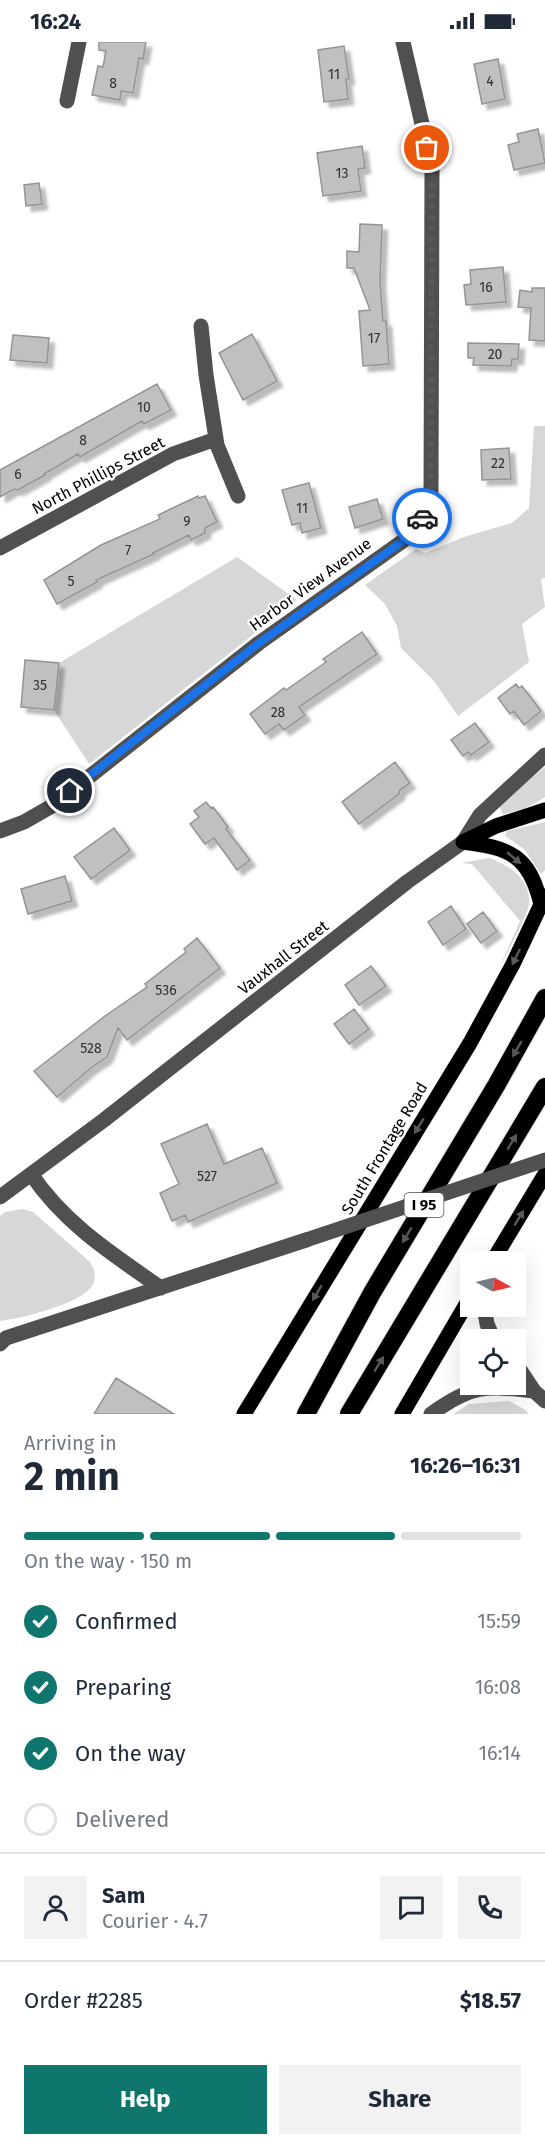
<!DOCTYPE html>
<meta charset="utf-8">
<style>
:root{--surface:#fff;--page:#f2f2f3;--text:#1f2937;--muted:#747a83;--line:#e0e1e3;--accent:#0f766e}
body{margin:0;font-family:"Fira Sans",sans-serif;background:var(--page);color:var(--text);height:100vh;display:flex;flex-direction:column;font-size:22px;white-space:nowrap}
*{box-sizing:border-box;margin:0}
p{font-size:20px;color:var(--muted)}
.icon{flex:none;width:33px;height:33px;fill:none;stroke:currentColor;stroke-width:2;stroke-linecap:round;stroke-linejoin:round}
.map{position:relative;height:1372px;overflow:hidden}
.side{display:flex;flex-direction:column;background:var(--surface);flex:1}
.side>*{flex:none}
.needle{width:39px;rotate:98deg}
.buttons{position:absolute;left:460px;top:1209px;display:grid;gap:12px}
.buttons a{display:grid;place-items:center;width:66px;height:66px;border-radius:0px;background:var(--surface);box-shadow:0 6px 24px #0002;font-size:30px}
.pin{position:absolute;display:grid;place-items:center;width:51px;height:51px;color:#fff;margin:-26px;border:3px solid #fff;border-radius:50%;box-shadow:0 2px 6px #0007}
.courier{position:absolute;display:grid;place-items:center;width:60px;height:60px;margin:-30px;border:4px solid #1a73e8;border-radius:50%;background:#fff;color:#222;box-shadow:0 2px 8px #0007}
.overview em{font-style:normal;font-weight:700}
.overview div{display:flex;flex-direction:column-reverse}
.overview{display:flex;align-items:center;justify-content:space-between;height:102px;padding:0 24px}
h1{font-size:39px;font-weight:700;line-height:45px}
.bar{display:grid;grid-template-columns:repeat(4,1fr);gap:9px 6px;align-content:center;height:72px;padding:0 24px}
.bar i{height:8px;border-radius:4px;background:var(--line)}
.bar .current{background:var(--accent)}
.bar p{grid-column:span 4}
.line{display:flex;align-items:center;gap:15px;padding:0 24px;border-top:2px solid var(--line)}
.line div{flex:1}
.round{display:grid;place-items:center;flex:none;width:63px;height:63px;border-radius:0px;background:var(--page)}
ol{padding:0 24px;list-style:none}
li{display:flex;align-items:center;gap:18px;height:66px}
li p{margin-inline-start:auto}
li .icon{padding:6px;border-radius:50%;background:var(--accent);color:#fff;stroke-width:4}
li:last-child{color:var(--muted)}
li i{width:33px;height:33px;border:3px solid var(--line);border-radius:50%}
.action{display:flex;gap:12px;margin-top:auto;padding:12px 24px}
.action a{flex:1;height:69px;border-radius:0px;background:var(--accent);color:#fff;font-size:24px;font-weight:700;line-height:69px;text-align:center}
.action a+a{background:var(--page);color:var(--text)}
.status{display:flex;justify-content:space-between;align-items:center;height:42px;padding:0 30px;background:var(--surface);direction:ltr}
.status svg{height:16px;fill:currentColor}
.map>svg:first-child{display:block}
</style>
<div class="status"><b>16:24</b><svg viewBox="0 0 49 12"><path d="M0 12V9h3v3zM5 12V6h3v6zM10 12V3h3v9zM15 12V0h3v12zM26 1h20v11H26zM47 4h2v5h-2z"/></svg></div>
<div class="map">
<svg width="545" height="1372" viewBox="0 0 545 1372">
<defs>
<filter id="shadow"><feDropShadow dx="5.5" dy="5.5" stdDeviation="1.5" flood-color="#0004"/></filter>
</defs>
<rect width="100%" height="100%" fill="#fff"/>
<path fill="#d7d7d7" d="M534,384H545V536L541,537L545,565L522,582L529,620L458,674L434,639L401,606L397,584L385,562L365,543L416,507L425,511L464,495L512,481L529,466Z
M237,515L297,558L89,722L54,668L59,621Z
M545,725V755C532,764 518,771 502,772L499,762Z
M545,780V828L541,832L524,807L505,794L507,789L511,788Z
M489,816C509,823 531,837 529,862C528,873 505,915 499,927L520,879L472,822L461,821Z
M23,1167L33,1170L90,1220C94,1227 97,1234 93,1242C85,1261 20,1277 0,1279V1174L5,1170Z
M509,1359L524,1367L529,1372H453L469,1362Z"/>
<path fill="#c0c0c0" stroke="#949494" stroke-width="1.5" filter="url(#shadow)" d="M99,0H146L143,17L139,16L133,51L121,49L120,58L92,53L98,24L103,25L106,9L99,8Z
M344,4L349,37H346L348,57L324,60L318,8Z
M498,17L505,57L482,62L474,22Z
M538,87L545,121L514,128L508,103L519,100L517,92Z
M362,104L365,126L358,127L361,149L323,154L317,111Z
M39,141L42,162L26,164L24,143Z
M360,182L382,183L380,240L383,279H386L389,322L363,324L359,269L370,268L354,226H347V209L359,210Z
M503,225L506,260L466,263L464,243L471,242L470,228Z
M532,246H545V299L529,298L531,266L518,265L520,248L532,250Z
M252,292L277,339L243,358L219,311Z
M13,293L49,296L47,321L10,318Z
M468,301L519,302L518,317H512L511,324L473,323L474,316H468Z
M157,342L171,368L144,382L142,379L80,415L78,412L44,432L45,433L18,448L14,447L0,455V428Z
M509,406L511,437L482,438L481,408Z
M309,441L321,486L302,491L300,481L292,483L282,448Z
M198,454L199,456L205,454L217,480L205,486V491L191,498L189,493L153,511L154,512L96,538L97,540L57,562L44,538L101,503L160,477L158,473Z
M377,457L383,477L355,486L349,465Z
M362,590L377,612L299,665L305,673L284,688L279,682L265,692L250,672L284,646L286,648L326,620L323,617Z
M25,618L59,621L54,668L21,665Z
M516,642L519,646L522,644L541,669L524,683L514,669L510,672L498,656Z
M475,681L489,700L471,713L468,710L463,714L451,698Z
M395,720L410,741L400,748L399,752L359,782L342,760Z
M206,760L211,766L213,765L228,785L226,787L250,818L237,828L214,796L205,802L190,782L199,775L194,769Z
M114,786L130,808L91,837L74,815Z
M65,834L72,859L28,872L21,847Z
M451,864L466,887L443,903L428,880Z
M483,870L497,889L481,901L467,882Z
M197,896L220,926L127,998L118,986L107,1015L91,1026L57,1055L34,1029L105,974L147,945L145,942L186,910L184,907Z
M371,924L386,944L359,963L345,943Z
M354,967L369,987L349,1002L334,982Z
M207,1082L224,1122L262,1106L277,1141L188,1180L185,1173L172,1179L160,1151L179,1142L161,1102Z
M116,1336L174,1372H94Z"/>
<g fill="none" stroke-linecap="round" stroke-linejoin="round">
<g stroke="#dbdbdb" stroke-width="16">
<path id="major" d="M463,800C510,806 529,813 541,862
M463,800L496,784L545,768
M492,1220L545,1132
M244,1372L470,1001L513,922L545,854
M402,1372L471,1254"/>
</g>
<g stroke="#dbdbdb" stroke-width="20">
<path id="highway" d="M306,1372L373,1249L497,1042L545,956
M349,1372L545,1045"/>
</g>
<path stroke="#505050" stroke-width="15" d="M67,59L79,0
M201,284L206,333L217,403L238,454
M0,506L173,412L216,397
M0,789L24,780L52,764L259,601L417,489L431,454L432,125L403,0
M31,1132C66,1183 111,1211 161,1246
M0,1155L104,1078L407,840L463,800L480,773L545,713
M484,1264L487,1282L494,1298
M0,1302L6,1296L306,1198
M516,1322L534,1349L545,1359
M431,1372C472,1342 486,1344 534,1349"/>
<use href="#major" stroke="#000" stroke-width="15"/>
<use href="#highway" stroke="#000" stroke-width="18"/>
<path stroke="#505050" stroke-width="15" d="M306,1198L545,1118"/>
</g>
<defs><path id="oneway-solid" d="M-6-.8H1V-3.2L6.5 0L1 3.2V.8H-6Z" transform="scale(1.5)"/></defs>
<g fill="#595959">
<use href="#oneway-solid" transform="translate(514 816) rotate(40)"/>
<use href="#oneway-solid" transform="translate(516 915) rotate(116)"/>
<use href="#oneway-solid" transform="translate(517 1007) rotate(120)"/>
<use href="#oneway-solid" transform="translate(419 1084) rotate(121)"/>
<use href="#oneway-solid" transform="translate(512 1100) rotate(-59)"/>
<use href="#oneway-solid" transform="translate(519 1176) rotate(-59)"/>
<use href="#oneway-solid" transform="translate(407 1193) rotate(121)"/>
<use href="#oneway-solid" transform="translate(317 1251) rotate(121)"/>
<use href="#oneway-solid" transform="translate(379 1322) rotate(-59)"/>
</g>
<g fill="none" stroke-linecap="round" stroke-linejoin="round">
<path stroke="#595959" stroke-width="6" stroke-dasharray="0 10.8" d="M422,476L431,454L432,125L427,106"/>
<path stroke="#1a73e8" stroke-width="8" d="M70,749L259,601L417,489L422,476"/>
</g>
<g text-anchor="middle" stroke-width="4.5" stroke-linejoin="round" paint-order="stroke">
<g font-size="14" fill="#303030">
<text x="334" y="37">11</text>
<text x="490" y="44">4</text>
<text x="113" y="46">8</text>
<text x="342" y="136">13</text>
<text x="486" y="250">16</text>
<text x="374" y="301">17</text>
<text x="495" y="317">20</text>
<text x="144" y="370">10</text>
<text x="83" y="403">8</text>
<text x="498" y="426">22</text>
<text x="18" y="437">6</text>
<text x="302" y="471">11</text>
<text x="187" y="484">9</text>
<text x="128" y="513">7</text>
<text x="71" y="544">5</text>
<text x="40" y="648">35</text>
<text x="278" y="675">28</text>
<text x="166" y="953">536</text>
<text x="91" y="1011">528</text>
<text x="207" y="1139">527</text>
</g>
<rect fill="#fff" stroke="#4c4c4c" stroke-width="1.5" x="404.5" y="1151" width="39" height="24" rx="4.5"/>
<g font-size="15" font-weight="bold" fill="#000">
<text x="424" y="1168">I 95</text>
</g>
<g font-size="16" fill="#000" stroke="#fff">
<text transform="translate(98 433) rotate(-28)" y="6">North Phillips Street</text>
<text transform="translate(310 542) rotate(-36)" y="6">Harbor View Avenue</text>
<text transform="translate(283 915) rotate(-38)" y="6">Vauxhall Street</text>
<text transform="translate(384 1106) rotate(-59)" y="6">South Frontage Road</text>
</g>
</g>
</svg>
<div class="buttons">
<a><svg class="needle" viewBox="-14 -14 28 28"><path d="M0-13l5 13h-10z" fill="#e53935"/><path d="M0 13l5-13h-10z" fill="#747a83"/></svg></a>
<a><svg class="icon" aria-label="locate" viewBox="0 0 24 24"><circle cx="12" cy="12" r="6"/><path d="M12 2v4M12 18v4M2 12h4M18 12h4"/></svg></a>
</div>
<div class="pin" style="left:427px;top:106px;background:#ea580c"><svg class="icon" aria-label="bag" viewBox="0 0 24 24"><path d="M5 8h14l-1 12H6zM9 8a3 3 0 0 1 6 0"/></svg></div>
<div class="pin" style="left:70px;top:749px;background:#1f2937"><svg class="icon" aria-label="home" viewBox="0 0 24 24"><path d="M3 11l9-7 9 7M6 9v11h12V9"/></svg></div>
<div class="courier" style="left:422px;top:476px"><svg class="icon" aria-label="car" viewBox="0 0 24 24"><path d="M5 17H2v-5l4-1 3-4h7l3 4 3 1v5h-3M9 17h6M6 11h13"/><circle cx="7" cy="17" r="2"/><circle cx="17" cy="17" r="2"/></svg></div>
</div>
<section class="side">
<div class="overview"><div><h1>2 min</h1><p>Arriving in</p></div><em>16:26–16:31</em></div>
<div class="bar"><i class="current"></i><i class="current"></i><i class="current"></i><i></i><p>On the way · 150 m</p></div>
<ol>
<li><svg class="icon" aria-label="check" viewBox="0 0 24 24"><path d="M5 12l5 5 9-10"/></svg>Confirmed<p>15:59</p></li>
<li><svg class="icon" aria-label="check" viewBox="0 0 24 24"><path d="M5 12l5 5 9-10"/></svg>Preparing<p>16:08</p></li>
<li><svg class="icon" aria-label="check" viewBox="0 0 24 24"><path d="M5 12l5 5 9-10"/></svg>On the way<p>16:14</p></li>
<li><i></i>Delivered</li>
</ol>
<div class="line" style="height:108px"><a class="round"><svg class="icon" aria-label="person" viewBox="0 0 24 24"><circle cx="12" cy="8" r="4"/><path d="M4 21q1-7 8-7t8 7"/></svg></a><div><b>Sam</b><p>Courier · 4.7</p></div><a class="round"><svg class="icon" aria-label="chat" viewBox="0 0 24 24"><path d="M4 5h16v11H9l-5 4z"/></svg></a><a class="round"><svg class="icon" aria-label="phone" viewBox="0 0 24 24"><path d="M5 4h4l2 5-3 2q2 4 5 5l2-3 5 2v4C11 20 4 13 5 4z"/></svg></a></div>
<div class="line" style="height:78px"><div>Order #2285</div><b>$18.57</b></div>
<div class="action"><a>Help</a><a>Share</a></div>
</section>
